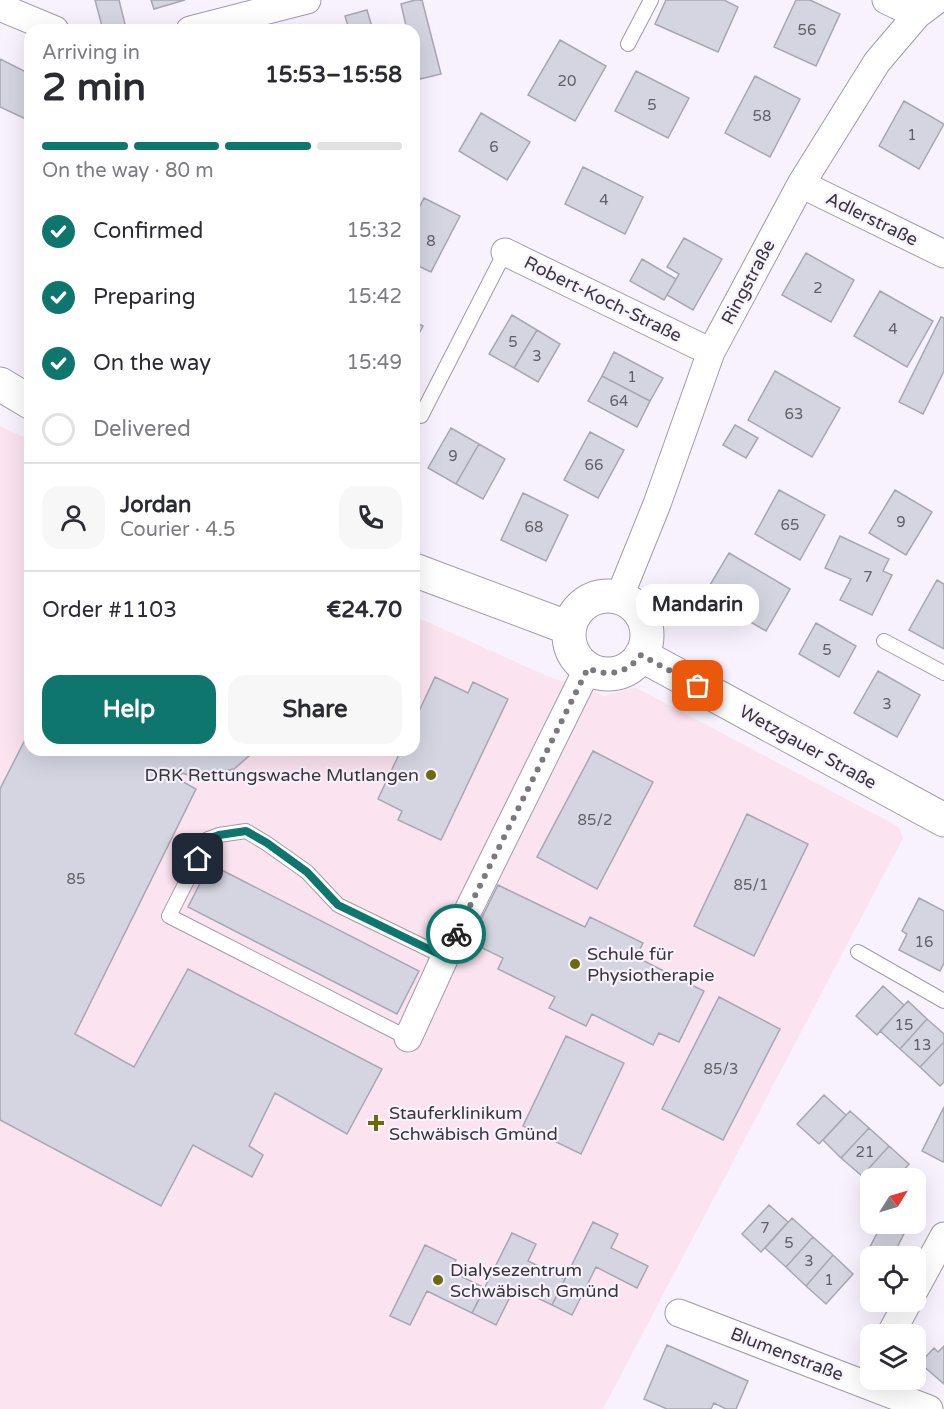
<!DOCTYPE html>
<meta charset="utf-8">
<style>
:root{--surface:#fff;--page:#f7f7f7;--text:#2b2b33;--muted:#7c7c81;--line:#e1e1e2;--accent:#0f766e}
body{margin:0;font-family:"Varela Round",sans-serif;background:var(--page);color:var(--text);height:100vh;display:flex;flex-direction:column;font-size:22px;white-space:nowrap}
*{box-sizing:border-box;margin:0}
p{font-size:20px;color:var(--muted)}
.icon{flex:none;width:33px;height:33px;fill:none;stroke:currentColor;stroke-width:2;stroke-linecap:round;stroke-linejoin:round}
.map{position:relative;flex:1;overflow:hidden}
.drawer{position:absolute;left:24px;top:24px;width:396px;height:732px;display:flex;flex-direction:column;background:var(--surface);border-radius:18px;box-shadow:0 6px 24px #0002}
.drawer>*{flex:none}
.needle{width:39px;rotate:53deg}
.buttons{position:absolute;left:860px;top:1168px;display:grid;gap:12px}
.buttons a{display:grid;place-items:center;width:66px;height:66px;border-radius:12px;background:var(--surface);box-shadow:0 6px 24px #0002;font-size:30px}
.pin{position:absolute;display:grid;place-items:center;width:51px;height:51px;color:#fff;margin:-26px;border-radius:12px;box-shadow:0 3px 9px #0006}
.courier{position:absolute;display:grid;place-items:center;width:60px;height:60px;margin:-30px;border:4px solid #0f766e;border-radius:50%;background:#fff;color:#222;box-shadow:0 2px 8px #0007}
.bubble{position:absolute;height:42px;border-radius:18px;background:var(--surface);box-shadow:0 6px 24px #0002;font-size:20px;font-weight:700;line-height:42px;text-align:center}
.summary em{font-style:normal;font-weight:700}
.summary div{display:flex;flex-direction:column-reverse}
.summary{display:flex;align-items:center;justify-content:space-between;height:102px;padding:0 18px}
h1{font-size:39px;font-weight:700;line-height:45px}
.bar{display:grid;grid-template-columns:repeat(4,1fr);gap:9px 6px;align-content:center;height:72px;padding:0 18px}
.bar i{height:8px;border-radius:4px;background:var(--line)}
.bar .current{background:var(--accent)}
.bar p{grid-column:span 4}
.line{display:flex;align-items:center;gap:15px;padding:0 18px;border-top:2px solid var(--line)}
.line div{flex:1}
.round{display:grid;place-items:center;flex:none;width:63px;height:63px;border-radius:18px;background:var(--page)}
ol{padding:0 18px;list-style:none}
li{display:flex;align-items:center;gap:18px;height:66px}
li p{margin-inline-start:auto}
li .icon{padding:6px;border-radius:50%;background:var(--accent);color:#fff;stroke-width:4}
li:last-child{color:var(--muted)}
li i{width:33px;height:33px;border:3px solid var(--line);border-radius:50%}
.primary-button{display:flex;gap:12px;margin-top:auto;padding:12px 18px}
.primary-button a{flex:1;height:69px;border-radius:18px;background:var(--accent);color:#fff;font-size:24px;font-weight:700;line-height:69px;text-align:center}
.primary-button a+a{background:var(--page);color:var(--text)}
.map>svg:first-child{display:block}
</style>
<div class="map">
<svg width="944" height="1409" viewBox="0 0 944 1409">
<rect width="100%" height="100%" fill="#f8f2fe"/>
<path fill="#fbe3ef" d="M0,426L30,440V750H414V616L547,676L604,696L635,687L899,827L903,838L603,1409H0Z"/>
<path fill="#d5d5e2" stroke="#a7a7b3" stroke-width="1.5" d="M95,0H119L126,28L103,30Z
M151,0H185L154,9Z
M415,0H422L441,74L420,79L414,56V30H407L401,4Z
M666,0H724L738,7L718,52L655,24Z
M796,0H810L840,14L816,66L774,47Z
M367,10L373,30H349L345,16Z
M560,40L606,66L575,121L528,95Z
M0,59L30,74V121L0,107Z
M636,71L689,98L668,138L615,111Z
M755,76L800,99L770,157L725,133Z
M904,101L944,124L919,169L879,146Z
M481,113L530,142L507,180L459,151Z
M583,167L643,197L625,234L565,204Z
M424,198L460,216L431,272L414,264V218Z
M684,238L722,259L693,310L667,295L679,274L667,267Z
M806,253L854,280L831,322L782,295Z
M642,259L676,279L664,300L630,281Z
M880,291L933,321L907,367L854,336Z
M512,315L537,330L514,368L489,354Z
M941,317L944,318V371L923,414L899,402Z
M414,321L423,326L414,343Z
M537,330L560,344L538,382L514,368Z
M614,352L663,378L650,401L602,376Z
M775,371L840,408L812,457L748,420Z
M602,376L650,401L637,427L588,401Z
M735,425L758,438L746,458L723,445Z
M451,428L479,444L456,484L428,468Z
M590,432L624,450L598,498L564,480Z
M479,444L505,459L483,499L456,484Z
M779,490L825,515L800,560L755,534Z
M895,490L932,512L906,555L869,533Z
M523,493L568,515L546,561L501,540Z
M840,536L889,559L883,571L892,575L872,615L840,600L851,579L825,568Z
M729,553L790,589L766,631L704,595Z
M937,580L944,584V649L909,630Z
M816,623L856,646L839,677L799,654Z
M878,671L920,695L897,737L854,713Z
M435,677L468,693L473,682L508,699L441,840L398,820L402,811L378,799L401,750H414V722Z
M30,730V750H256L234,769L198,777L191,776L182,773L178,779L196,789L75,1034L134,1067L188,969L382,1069L347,1134L275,1093L249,1146L263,1155L252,1177L193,1145L161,1206L0,1120V789Z
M593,751L653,782L597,889L537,857Z
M747,814L808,844L754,956L694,926Z
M210,864L419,971L397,1014L188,907Z
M498,885L585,927L590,917L643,943L636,957L704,991L679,1042L659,1033L653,1045L592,1014L586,1026L549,1008L555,997L498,969L503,958L470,942Z
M919,898L944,911V963L940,971L899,950L907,934L902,931Z
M883,986L904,1005L877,1035L856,1016Z
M719,997L780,1029L723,1140L662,1109Z
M908,1001L927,1019L900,1049L880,1031Z
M927,1019L944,1034V1042L920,1067L900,1049Z
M566,1036L624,1063L581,1154L523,1126Z
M944,1042V1082L940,1086L920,1067Z
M824,1095L846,1115L819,1144L797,1124Z
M944,1107V1160L943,1162L922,1151Z
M850,1111L869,1128L841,1158L823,1140Z
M869,1128L889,1146L862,1176L841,1158Z
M889,1146L909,1164L896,1179H870V1183L862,1176Z
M769,1205L788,1222L761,1252L742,1234Z
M792,1218L813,1237L786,1267L765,1248Z
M593,1222L618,1234L611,1248L648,1266L637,1288L596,1267L572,1315L552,1305Z
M882,1224H909L892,1257H870V1261L864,1258Z
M512,1233L536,1244L528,1261L565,1279L552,1305L515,1287L496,1325L472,1313Z
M813,1237L833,1255L806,1286L786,1267Z
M425,1245L456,1260L450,1271L485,1288L472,1313L427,1291L410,1325L390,1316Z
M833,1255L853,1274L826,1304L806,1286Z
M667,1345L748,1381L736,1409H726L714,1403L711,1409H667L644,1399Z
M944,1346V1384L920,1363L934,1348L938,1352Z"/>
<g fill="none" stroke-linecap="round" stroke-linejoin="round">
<g stroke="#a19ba7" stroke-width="16">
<path id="service" d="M628,44L651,0
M414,413L421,416L505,252
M884,641L944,673
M858,952L944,1001
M408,1038L169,916L208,839L219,835L246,831L266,843L307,872L338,905L445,957"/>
</g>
<g stroke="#a19ba7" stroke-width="29">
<path id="minor" d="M886,0L917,15
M0,7L55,30
M190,30L307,0
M801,184L944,254
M505,252L711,352
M619,598L657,504L711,352L801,184L877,62L917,15L937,0
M408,1038L445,957L588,668
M915,1289L944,1236
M679,1313L929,1409
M890,1335L908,1302"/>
</g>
<g stroke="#a19ba7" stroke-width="35">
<path id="tertiary" d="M0,384L30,402
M414,570L569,628
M569 635a39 39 0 1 1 78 0a39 39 0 1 1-78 0Z
M641,655L944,820"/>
</g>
<use href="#service" stroke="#fff" stroke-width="14"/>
<use href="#minor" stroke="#fff" stroke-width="27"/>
<use href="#tertiary" stroke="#fff" stroke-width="33"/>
</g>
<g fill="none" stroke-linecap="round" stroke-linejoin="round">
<path stroke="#7c7880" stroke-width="6" stroke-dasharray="0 10.8" d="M456,934L588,668C609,678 627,673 641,655L698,686"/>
<path stroke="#0f766e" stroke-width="8" d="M198,859L208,839L219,835L246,831L267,843L307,872L338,905L445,957L456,934"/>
</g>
<g fill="#6b6b0a" stroke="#f8f2fe" stroke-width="2">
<circle cx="431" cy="775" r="6"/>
<circle cx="575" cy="964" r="6"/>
<path d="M373 1114h6v6h6v6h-6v6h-6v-6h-6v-6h6z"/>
<circle cx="438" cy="1280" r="6"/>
</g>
<g text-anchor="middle" stroke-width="4.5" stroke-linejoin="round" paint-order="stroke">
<g font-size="15" fill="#615e66">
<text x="807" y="35">56</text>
<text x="567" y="86">20</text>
<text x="652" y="110">5</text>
<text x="762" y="121">58</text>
<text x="912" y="140">1</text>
<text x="494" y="152">6</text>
<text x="604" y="205">4</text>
<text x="431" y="246">8</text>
<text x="818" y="293">2</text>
<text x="893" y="334">4</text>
<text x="513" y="347">5</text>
<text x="537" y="361">3</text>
<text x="632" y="382">1</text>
<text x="619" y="406">64</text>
<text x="794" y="419">63</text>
<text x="453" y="461">9</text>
<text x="594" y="470">66</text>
<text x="901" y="527">9</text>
<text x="790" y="530">65</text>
<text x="534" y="532">68</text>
<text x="868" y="582">7</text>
<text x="827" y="655">5</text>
<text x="887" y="709">3</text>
<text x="595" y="825">85/2</text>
<text x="76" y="884">85</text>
<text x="751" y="890">85/1</text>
<text x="924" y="947">16</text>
<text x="904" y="1030">15</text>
<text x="922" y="1050">13</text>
<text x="721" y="1074">85/3</text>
<text x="865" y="1157">21</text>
<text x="765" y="1233">7</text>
<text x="789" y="1248">5</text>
<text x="809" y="1266">3</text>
<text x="829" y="1285">1</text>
</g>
<g font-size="18" fill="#3a373c" stroke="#f8f2fe">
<text transform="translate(872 219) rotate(26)" y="6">Adlerstraße</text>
<text transform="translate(748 282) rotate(-62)" y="6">Ringstraße</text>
<text transform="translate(603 299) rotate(26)" y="6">Robert-Koch-Straße</text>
<text transform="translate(808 747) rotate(29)" y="6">Wetzgauer Straße</text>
<text transform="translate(787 1354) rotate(21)" y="6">Blumenstraße</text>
</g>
<g font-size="18" fill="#3a373c" stroke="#f8f2fe" text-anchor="start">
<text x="419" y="781" text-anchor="end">DRK Rettungswache Mutlangen</text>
<text x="587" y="960">Schule für<tspan x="587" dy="21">Physiotherapie</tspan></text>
<text x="389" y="1119">Stauferklinikum<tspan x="389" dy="21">Schwäbisch Gmünd</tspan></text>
<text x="450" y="1276">Dialysezentrum<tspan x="450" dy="21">Schwäbisch Gmünd</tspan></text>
</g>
</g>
</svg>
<div class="buttons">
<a><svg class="needle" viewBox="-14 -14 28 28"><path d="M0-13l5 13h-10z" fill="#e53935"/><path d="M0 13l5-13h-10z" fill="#7c7c81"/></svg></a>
<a><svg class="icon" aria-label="locate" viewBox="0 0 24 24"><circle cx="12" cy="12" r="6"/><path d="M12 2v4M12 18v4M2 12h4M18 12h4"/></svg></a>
<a><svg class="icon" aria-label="layers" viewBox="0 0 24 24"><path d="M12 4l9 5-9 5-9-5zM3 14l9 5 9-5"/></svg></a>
</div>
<div class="pin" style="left:698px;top:686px;background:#ea580c"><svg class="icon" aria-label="bag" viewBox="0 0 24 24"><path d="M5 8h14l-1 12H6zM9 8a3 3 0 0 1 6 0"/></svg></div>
<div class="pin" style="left:198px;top:859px;background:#1f2937"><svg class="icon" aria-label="home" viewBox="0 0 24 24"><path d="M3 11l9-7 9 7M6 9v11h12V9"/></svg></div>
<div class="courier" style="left:456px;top:934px"><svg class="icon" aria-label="bike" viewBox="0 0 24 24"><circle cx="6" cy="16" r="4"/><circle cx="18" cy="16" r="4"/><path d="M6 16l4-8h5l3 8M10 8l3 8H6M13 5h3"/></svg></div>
<div class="bubble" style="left:636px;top:584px;width:123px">Mandarin</div>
<section class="drawer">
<div class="summary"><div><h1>2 min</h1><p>Arriving in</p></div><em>15:53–15:58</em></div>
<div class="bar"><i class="current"></i><i class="current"></i><i class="current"></i><i></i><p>On the way · 80 m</p></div>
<ol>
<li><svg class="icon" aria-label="check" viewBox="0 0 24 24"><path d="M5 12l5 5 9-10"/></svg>Confirmed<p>15:32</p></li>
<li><svg class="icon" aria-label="check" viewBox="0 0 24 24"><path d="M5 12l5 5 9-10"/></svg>Preparing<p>15:42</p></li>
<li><svg class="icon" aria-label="check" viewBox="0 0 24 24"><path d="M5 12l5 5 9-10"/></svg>On the way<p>15:49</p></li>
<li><i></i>Delivered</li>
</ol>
<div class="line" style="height:108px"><a class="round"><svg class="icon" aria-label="person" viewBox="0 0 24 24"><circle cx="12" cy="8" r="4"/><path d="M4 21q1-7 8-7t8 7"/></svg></a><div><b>Jordan</b><p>Courier · 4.5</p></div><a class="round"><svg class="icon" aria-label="phone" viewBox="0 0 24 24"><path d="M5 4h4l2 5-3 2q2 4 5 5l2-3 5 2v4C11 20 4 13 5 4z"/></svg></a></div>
<div class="line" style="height:78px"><div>Order #1103</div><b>€24.70</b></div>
<div class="primary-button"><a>Help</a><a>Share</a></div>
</section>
</div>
